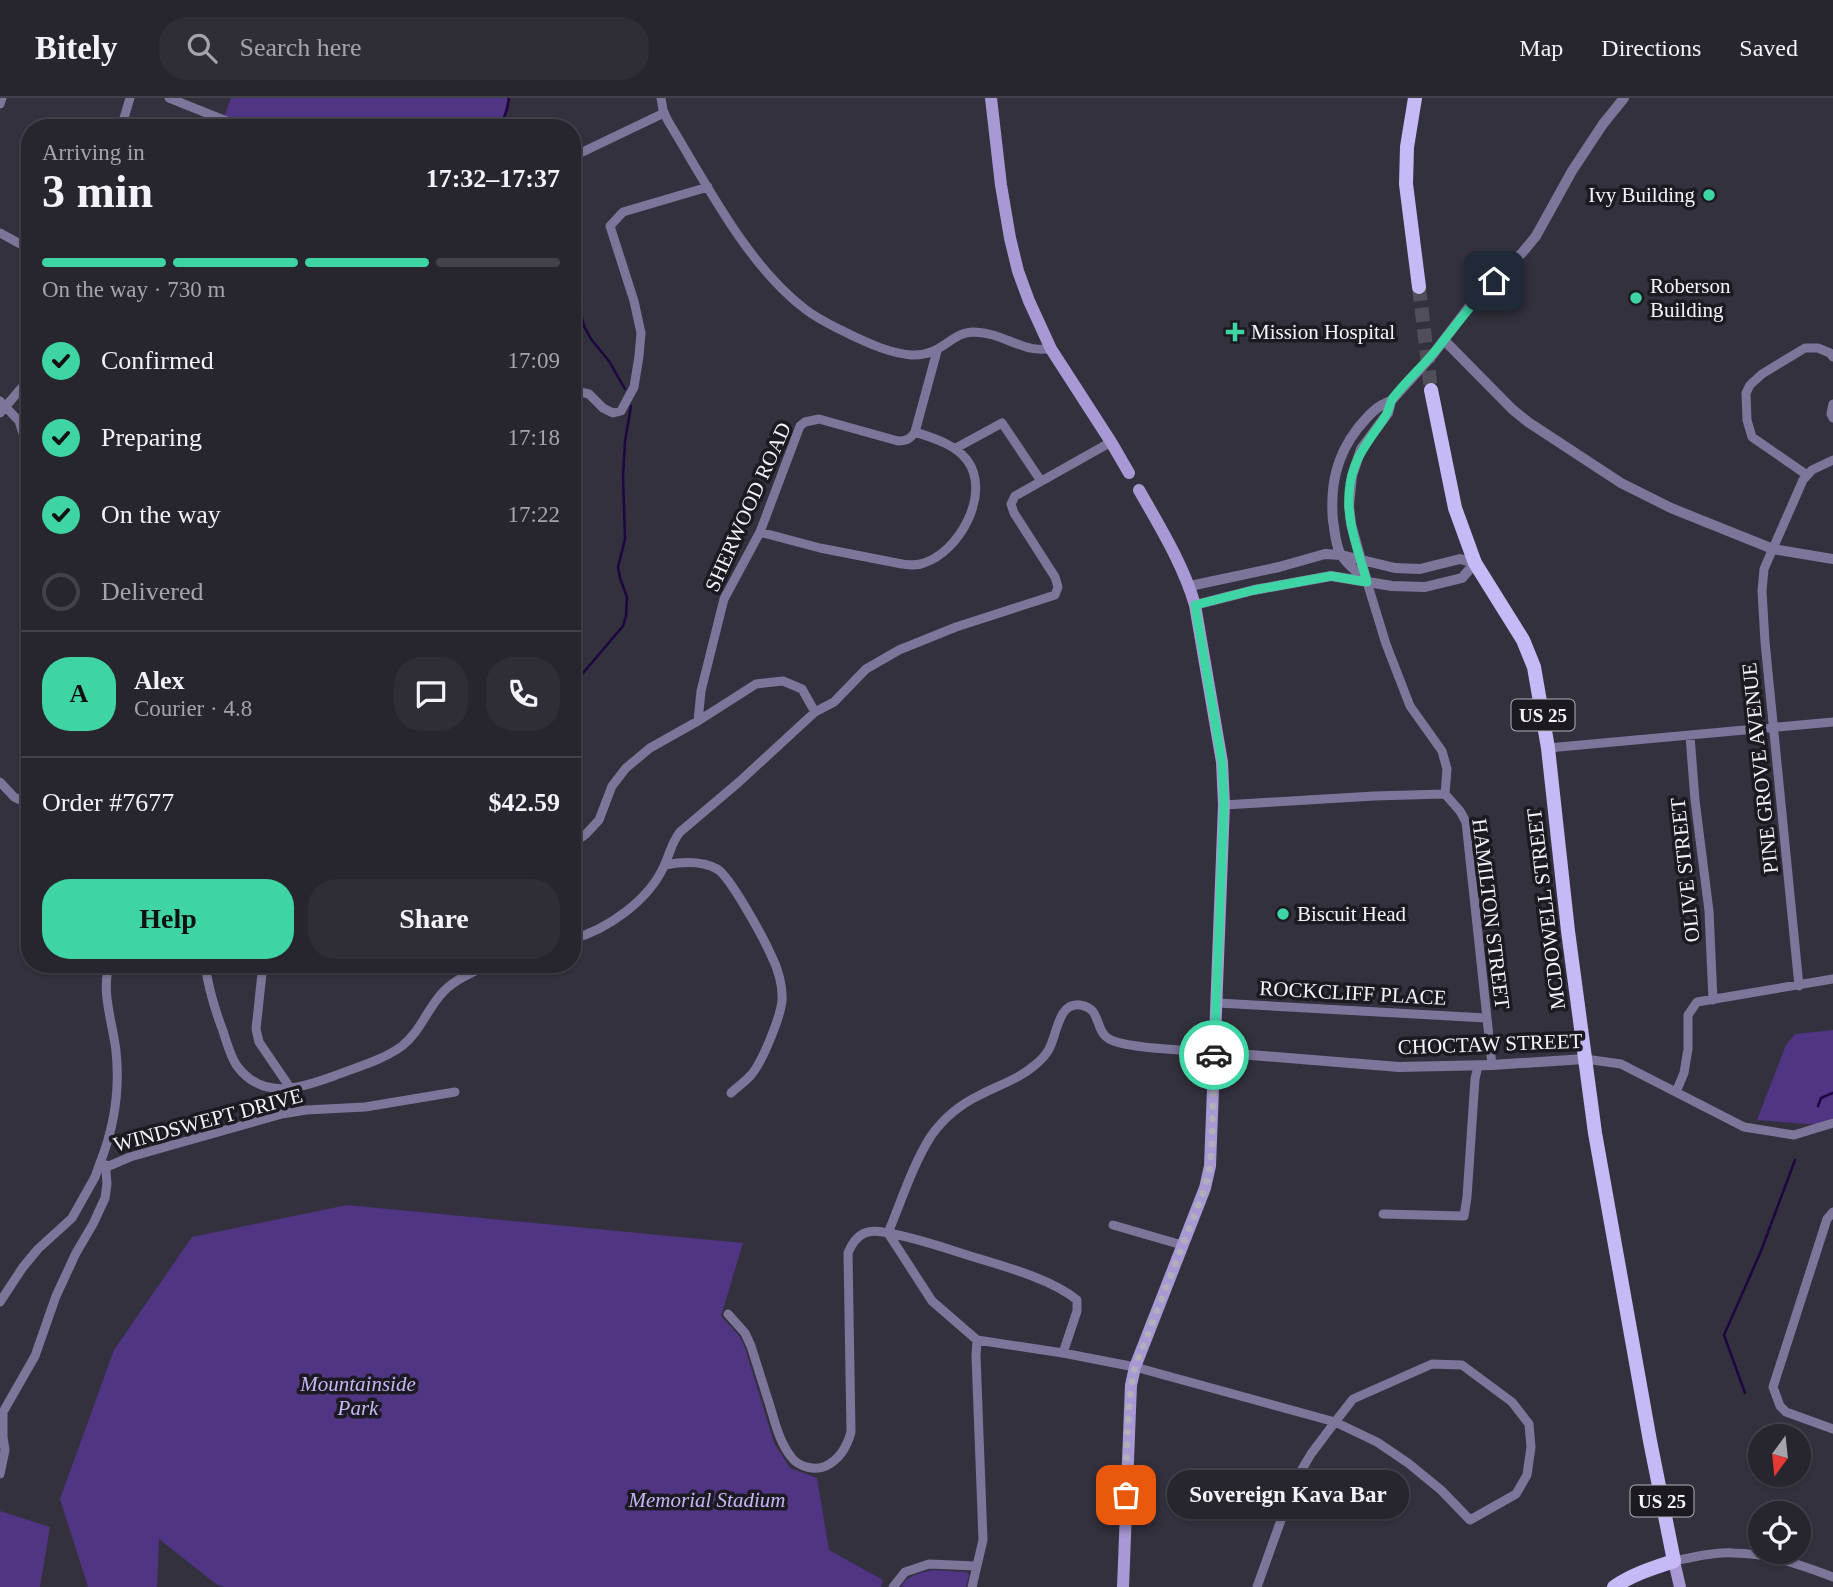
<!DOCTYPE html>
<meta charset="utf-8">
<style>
:root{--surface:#27252e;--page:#2f2d36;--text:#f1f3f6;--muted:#a4a5aa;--line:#43424a;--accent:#3ed4a3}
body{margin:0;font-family:Georgia,serif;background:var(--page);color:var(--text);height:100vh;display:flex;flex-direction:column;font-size:26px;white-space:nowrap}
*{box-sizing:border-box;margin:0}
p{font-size:23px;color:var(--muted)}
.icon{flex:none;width:38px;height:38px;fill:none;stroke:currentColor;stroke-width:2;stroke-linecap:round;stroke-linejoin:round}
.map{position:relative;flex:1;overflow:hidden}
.details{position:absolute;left:21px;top:21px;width:560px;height:854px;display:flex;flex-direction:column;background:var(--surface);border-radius:28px;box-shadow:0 2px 5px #0004,0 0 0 2px var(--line)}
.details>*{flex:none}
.needle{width:46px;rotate:195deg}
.tools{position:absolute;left:1748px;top:1326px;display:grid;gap:14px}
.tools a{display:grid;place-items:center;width:63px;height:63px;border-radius:50%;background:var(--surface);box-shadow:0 2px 5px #0004,0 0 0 2px var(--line);font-size:35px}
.pin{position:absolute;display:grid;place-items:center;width:60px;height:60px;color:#fff;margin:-30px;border-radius:14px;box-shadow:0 4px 10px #0006}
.courier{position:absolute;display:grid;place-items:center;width:70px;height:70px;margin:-35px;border:5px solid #3ed4a3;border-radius:50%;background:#fff;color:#222;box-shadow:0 2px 9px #0007}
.bubble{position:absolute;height:49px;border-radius:24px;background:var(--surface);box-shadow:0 2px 5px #0004,0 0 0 2px var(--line);font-size:23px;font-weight:700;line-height:49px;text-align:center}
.headline em{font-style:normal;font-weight:700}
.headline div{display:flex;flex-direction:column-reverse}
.headline{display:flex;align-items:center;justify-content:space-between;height:119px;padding:0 21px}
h1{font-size:46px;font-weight:700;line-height:52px}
.bar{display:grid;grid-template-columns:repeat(4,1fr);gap:10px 7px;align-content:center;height:84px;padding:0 21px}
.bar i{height:9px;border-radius:5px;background:var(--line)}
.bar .active{background:var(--accent)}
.bar p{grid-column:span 4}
.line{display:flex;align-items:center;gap:18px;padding:0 21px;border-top:2px solid var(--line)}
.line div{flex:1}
.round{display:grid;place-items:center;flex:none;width:74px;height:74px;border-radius:28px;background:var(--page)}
ol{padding:0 21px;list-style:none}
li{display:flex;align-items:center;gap:21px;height:77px}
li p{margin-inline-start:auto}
li .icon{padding:7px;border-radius:50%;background:var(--accent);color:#111;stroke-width:4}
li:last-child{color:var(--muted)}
li i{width:38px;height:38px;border:4px solid var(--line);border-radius:50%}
.action{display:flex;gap:14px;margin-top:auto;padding:14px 21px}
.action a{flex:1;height:80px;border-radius:28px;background:var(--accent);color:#111;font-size:28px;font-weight:700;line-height:80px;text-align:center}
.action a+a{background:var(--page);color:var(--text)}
header{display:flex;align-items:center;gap:42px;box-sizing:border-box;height:98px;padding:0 35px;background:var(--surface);border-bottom:2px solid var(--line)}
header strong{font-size:33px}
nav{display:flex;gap:38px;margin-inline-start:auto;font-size:24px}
.search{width:490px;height:63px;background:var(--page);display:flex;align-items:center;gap:18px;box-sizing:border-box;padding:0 24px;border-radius:28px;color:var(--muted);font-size:26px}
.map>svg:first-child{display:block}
</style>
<header>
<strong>Bitely</strong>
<div class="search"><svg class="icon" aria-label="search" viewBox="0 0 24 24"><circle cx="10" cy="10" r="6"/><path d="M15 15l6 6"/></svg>Search here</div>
<nav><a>Map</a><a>Directions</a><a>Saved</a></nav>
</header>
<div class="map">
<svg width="1833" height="1489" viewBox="0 0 1833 1489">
<rect width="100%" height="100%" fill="#34313e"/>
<path fill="#4f3583" d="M231,0H507V11L499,30H244L223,22Z
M1833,932V1020L1817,1026H1807L1757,1022L1786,947L1795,936Z
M347,1107L743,1145L721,1218L740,1239L745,1250L774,1345L790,1370L817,1380L829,1452L883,1482L881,1489H224L216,1486L159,1441L157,1489H88L60,1401L114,1252L192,1139Z
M0,1413L50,1429L40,1489H0Z
M933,1472L967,1474L969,1477L966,1489H901C907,1477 921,1475 933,1472Z"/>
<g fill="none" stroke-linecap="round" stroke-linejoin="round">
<path stroke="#1e0641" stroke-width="2.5" d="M500,30L507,11L509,0
M572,190L581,195L582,203L580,212L584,228L591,241L609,263L625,291
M572,588L623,528L626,518L627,499L620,480L618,469L625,441L623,379L625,343L631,308
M1818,1008L1821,1000L1833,995
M1745,1295L1724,1237L1761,1153L1795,1062"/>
<path stroke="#514e5a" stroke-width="14" stroke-dasharray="14 7" stroke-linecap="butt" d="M1419,189L1431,292"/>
<path stroke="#7e759a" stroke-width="9" d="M169,0L244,30
M661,0L663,12L668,23C706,85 747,167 805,211C819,222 835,229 851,237C870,246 890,255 911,257C942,259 950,234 974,234C998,235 1009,245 1030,250C1037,252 1044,251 1051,251
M0,6L2,0
M121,30L130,0
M572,59L664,15
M0,135L24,148
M572,292L589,296L603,310L613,315L621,313L634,289L639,258L641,235L634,203L610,128L623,114L708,89
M0,303L19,323L30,356
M1833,306L1831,316L1833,320
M0,315L30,280
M956,350L1002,325L1041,383
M1807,377L1752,339L1747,322L1746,295L1750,287L1762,276L1805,250H1818L1830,255L1833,259
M760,434L820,450L902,466C910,467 917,468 924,465C959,454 992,395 967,362C955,346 933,340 915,334
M1367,484L1386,546L1410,608L1442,653L1447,671L1445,696L1460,713L1466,724L1492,967
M698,623L701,593L724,501L760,434L800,328L805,324L819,321L898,343C907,343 910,341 915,334L937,253
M1690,638L1695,702L1709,813L1713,902
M1548,650L1833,624
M0,684L14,699L30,707
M1224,707L1374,698L1445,696
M572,746L586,736L599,722L612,688L626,670L650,650L698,623L756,586L783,583L802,591L815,614
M665,767C681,764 701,762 717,771C730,778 764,841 771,857C778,870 783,888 782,903C780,920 762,965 751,977C745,984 737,989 731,995
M572,841C607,832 649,802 664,768C670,756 671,745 680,734L739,684L815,614L834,604L866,571L899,552L956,529L1055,497L1058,489L1055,479L1014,415L1011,406L1015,398L1111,344
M205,866C208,889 215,912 223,933C227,945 230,958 237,968C263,1003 300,990 334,978C357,969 383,962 402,948C421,933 428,909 444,893C457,880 475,873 491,866
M263,866L256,931L259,944L291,991
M1799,888L1765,544L1762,493L1764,471L1803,382L1812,372L1833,362
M1218,905L1486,920
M1585,961L1621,966L1744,1029L1794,1037L1833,1025
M1676,994L1684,975L1688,951V917L1697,904L1833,881
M1833,1114L1827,1121L1773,1289L1780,1308L1786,1314L1833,1331
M1383,1116L1464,1118L1467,1099L1475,981L1478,968
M1113,1127L1182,1147
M0,1204L23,1169L38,1151L72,1120L95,1079L100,1065L109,1068L130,1059L282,1016L306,1012L365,1009L455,994
M728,1216L745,1235L751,1248C757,1267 763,1286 769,1305C775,1324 779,1344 792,1360C799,1369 816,1373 826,1368C840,1361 847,1349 851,1334L848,1155C856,1135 868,1130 888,1135L932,1203L977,1242L1063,1255L1135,1269L1335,1324L1377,1344L1408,1365L1441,1392L1470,1422L1516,1396L1527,1377L1531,1349L1529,1326L1512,1304L1462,1267L1432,1266L1353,1301L1335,1324L1311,1356L1295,1383L1257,1489
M1063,1255L1077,1213V1202C1053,1182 1007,1169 977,1160C947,1151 918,1140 888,1135C901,1104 913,1066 931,1038C943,1021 961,1006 980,997C999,987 1019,981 1035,967C1041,962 1046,957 1049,951C1057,937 1058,904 1080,907C1102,910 1094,932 1109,941C1127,951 1192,952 1215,954
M0,1376L5,1352L3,1339V1314L35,1258L56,1198L76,1155L93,1126L105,1100L107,1086L106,1073L100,1065C114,1030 120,991 116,953C113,926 100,891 110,866
M1674,1463C1693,1459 1714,1454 1733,1455C1769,1455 1801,1467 1833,1479
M893,1489L905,1474L929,1466L976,1468
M972,1489L983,1442L976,1258L977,1242"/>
<path stroke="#7e759a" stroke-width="10" d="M1444,242L1512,311L1528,324L1621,385L1671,410L1773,451L1833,461
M1366,483C1358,474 1345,465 1340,455C1335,445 1335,433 1333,423C1330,388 1336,358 1358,330C1368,318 1376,308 1391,303
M1367,484L1351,426L1349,408L1352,378L1361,351L1388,315L1391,303L1431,259L1479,196L1522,155L1536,138L1572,73L1603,26L1624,0
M1190,488L1279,469L1325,456L1341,457L1395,470L1420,471L1460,461L1475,465L1462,480L1425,489L1392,488L1331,478L1254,492L1195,507
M1215,954L1399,969L1492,967L1585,961"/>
<path stroke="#a899d5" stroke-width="12" d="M991,0L1001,87L1010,140L1018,173L1029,203L1051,251L1111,344L1129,375
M1674,1463L1680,1489
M1123,1489L1131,1287L1135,1269L1205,1090L1210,1068L1224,707L1222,664L1195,507C1183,466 1160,429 1139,392"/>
<path stroke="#c7b8f6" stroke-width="14" d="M1415,0L1407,49L1406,86L1419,189
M1431,292L1455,410L1475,465L1523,542L1534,569L1548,650L1568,833L1595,1035L1650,1343L1674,1463C1653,1470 1633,1476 1614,1489"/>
</g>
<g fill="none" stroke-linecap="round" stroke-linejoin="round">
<path stroke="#b1afb9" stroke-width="7" stroke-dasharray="0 12.6" d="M1126,1397C1127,1355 1126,1310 1135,1269L1205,1090L1210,1068L1212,1044L1214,957"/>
<path stroke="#3ed4a3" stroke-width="9" d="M1214,957L1224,707L1222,664L1195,507L1254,492L1331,478L1367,484C1359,455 1347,426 1349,395C1351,363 1367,345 1385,319C1389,313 1389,306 1393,300C1406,283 1422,269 1436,252C1455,229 1472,204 1494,183"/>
</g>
<g fill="#3ed4a3" stroke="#1c1a20" stroke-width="2.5">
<circle cx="1709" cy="97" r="7"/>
<circle cx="1636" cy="200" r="7"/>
<path d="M1231.5 223.5h7v7h7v7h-7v7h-7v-7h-7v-7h7z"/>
<circle cx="1283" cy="816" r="7"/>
</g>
<g text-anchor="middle" stroke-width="7" stroke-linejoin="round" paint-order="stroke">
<g fill="#1c1a20" stroke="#b3b2b9" stroke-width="2">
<rect x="1511.5" y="601.5" width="63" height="31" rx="5"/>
<rect x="1630.5" y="1387.5" width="63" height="31" rx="5"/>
</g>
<g font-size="19" font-weight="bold" fill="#f4f3fb">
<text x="1543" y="624">US 25</text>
<text x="1662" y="1410">US 25</text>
</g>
<g font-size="21" fill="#f4f3fb" stroke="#1c1a20" text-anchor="start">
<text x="1695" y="104" text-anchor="end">Ivy Building</text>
<text x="1650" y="195">Roberson<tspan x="1650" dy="24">Building</tspan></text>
<text x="1251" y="241">Mission Hospital</text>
<text x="1297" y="823">Biscuit Head</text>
</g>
<g font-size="21" fill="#f4f3fb" stroke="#1c1a20">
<text transform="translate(748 409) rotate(-66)" y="7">SHERWOOD ROAD</text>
<text transform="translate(1760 670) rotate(-96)" y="7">PINE GROVE AVENUE</text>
<text transform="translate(1685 772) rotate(-96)" y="7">OLIVE STREET</text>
<text transform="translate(1546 811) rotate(-97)" y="7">MCDOWELL STREET</text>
<text transform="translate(1491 816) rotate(83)" y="7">HAMILTON STREET</text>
<text transform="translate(1353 895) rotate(3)" y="7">ROCKCLIFF PLACE</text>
<text transform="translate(1490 946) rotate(-2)" y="7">CHOCTAW STREET</text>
<text transform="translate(208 1022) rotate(-15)" y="7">WINDSWEPT DRIVE</text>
</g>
<g font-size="21" font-style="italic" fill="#c6b6f8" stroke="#1c1a20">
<text x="358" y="1293">Mountainside<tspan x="358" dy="24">Park</tspan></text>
<text x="707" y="1409">Memorial Stadium</text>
</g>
</g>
</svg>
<div class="tools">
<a><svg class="needle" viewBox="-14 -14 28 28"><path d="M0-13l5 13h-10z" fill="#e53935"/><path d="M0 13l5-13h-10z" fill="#a4a5aa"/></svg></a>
<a><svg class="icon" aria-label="locate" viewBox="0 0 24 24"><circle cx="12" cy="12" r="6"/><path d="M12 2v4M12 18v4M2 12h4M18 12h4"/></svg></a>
</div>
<div class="pin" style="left:1126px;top:1397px;background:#ea580c"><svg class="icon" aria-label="bag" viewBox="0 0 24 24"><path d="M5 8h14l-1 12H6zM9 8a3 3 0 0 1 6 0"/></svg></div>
<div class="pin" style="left:1494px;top:183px;background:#1f2937"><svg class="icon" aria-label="home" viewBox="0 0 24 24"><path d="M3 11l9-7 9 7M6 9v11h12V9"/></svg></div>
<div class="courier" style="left:1214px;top:957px"><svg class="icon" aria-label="car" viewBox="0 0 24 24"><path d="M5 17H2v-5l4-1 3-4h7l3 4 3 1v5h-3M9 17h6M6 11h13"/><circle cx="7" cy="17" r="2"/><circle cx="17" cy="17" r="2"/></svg></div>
<div class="bubble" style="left:1167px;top:1372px;width:242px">Sovereign Kava Bar</div>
<section class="details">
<div class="headline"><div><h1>3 min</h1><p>Arriving in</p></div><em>17:32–17:37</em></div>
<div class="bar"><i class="active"></i><i class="active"></i><i class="active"></i><i></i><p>On the way · 730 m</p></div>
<ol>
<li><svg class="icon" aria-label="check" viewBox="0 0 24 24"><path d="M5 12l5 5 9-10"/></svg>Confirmed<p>17:09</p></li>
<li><svg class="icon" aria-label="check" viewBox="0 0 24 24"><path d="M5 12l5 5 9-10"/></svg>Preparing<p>17:18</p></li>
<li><svg class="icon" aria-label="check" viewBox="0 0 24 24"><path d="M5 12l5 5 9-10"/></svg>On the way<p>17:22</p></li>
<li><i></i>Delivered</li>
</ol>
<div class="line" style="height:126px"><b class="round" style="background:var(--accent);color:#111">A</b><div><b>Alex</b><p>Courier · 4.8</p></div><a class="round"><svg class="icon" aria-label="chat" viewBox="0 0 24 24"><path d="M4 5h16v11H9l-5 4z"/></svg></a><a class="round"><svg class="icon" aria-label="phone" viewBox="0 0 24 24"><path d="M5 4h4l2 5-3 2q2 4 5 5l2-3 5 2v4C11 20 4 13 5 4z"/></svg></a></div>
<div class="line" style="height:91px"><div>Order #7677</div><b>$42.59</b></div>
<div class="action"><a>Help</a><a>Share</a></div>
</section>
</div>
